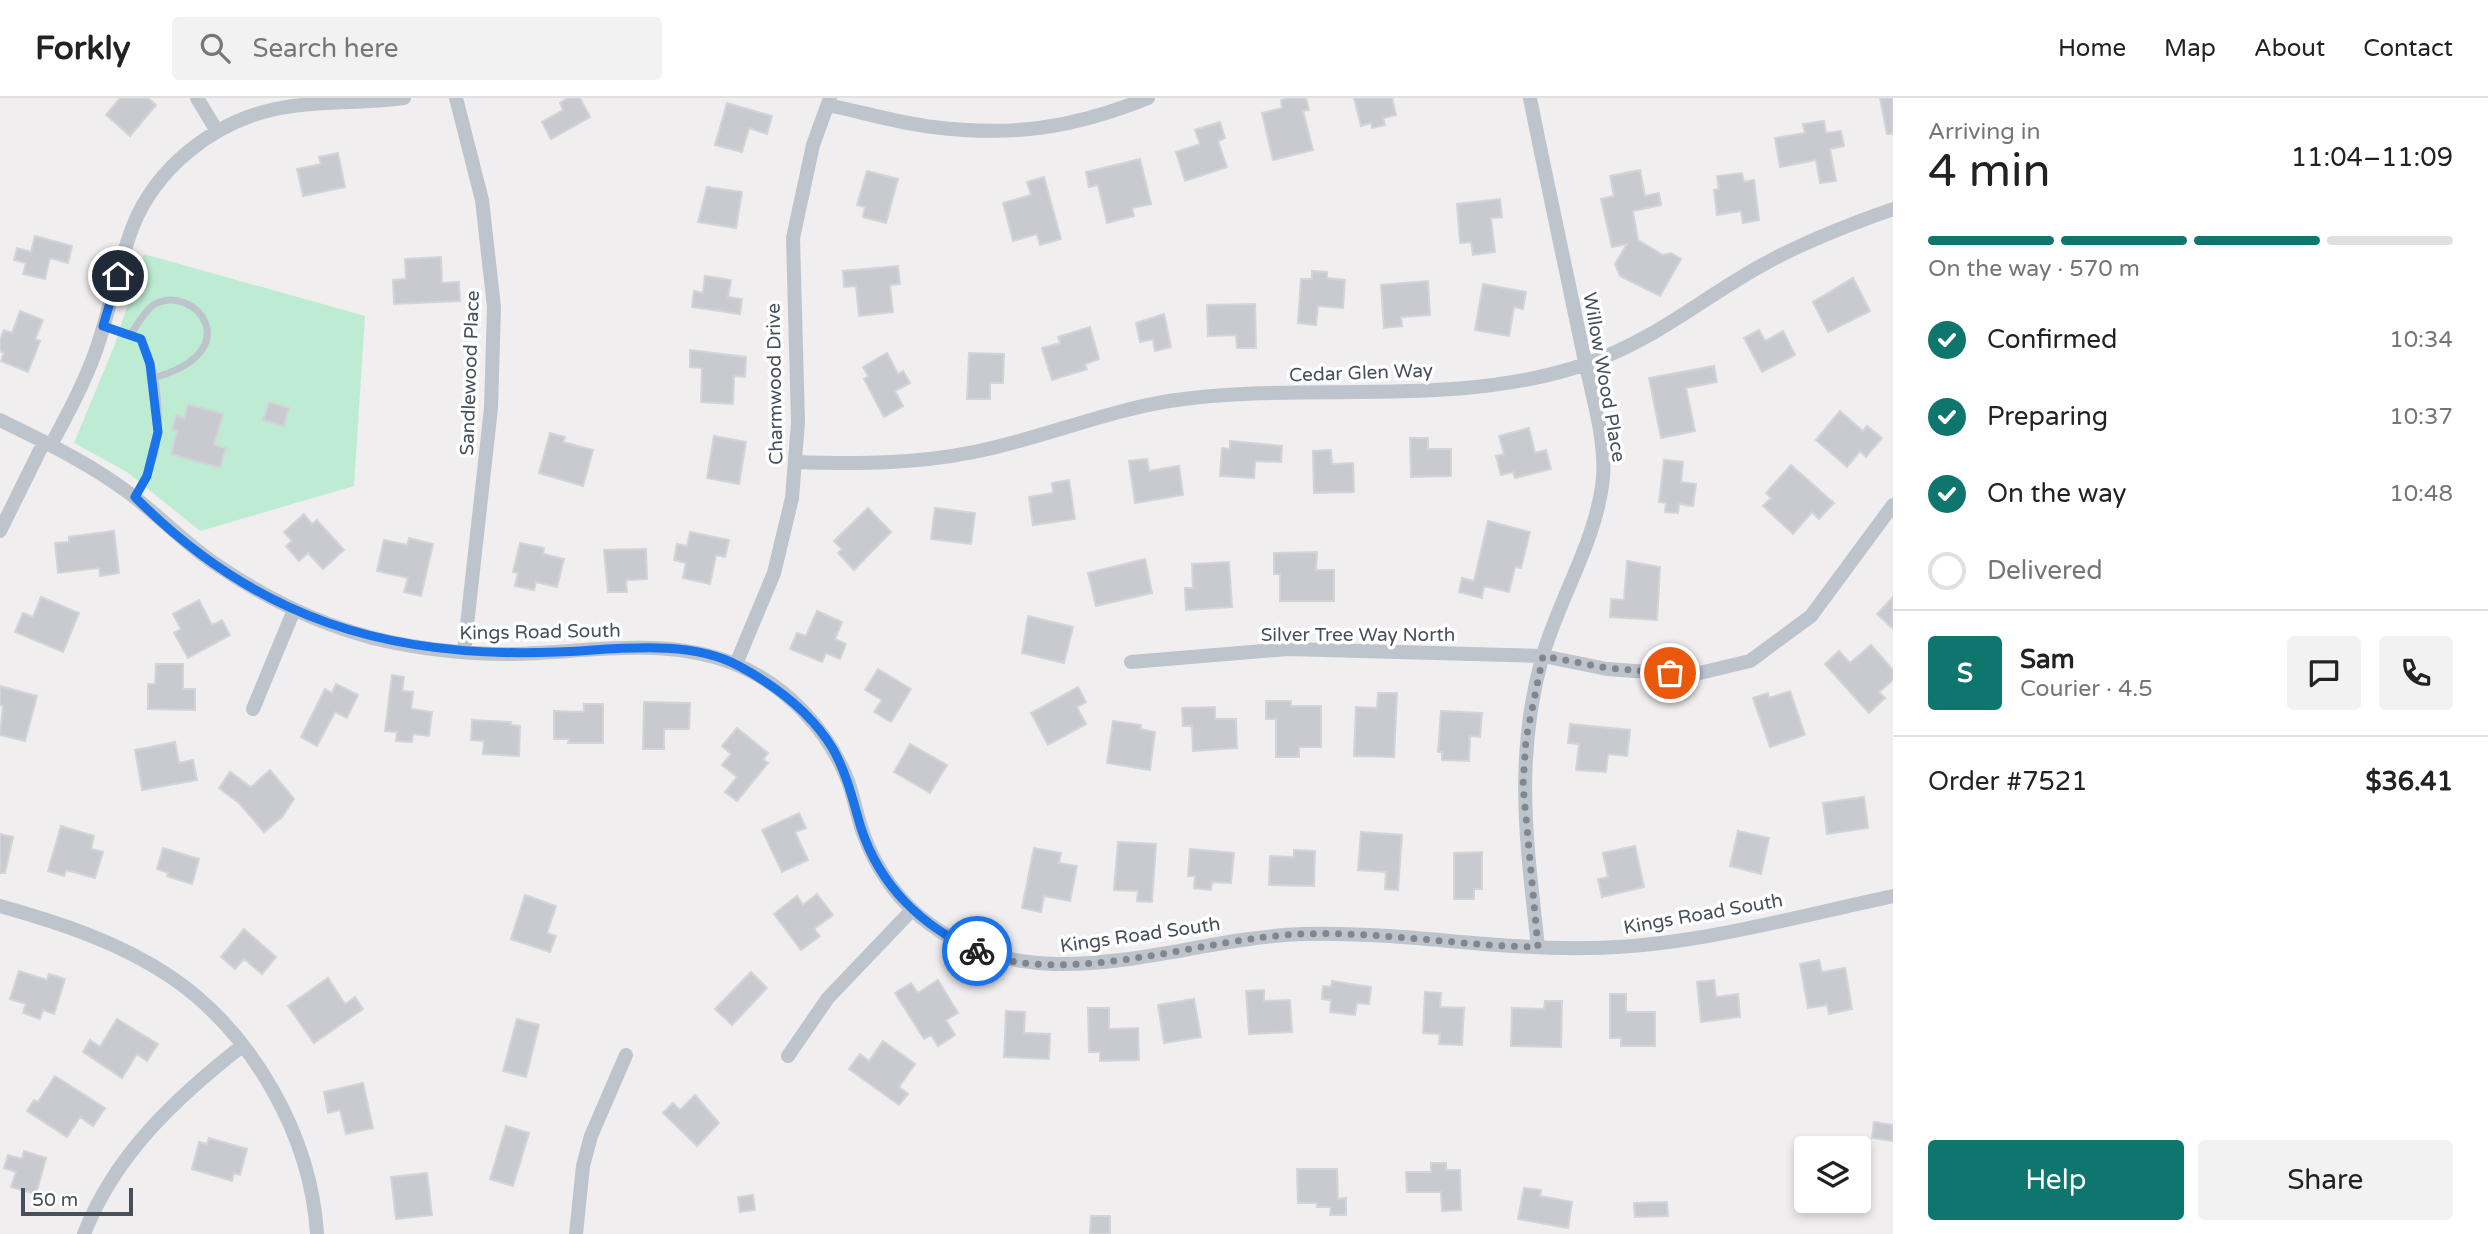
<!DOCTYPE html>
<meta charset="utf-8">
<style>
:root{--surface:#fff;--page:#f2f2f2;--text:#222;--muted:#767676;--line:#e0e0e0;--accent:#0f766e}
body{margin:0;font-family:"Varela Round",sans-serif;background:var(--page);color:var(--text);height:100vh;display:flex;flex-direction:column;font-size:26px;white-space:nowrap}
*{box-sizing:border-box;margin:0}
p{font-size:23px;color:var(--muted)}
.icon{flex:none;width:38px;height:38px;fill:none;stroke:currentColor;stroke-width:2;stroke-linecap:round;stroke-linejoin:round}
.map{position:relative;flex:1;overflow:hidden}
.sheet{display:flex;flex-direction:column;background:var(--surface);width:595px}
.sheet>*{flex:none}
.tools{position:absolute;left:1794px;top:1038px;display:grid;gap:14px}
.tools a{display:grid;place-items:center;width:77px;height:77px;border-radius:7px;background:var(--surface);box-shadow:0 4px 10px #0003;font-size:35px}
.scale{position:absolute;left:21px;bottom:18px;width:112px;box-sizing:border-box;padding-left:7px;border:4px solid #47505a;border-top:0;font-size:19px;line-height:24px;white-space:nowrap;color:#47505a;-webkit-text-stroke:5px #fff;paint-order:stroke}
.pin{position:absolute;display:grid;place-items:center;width:60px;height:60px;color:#fff;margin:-30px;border:4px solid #fff;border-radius:50%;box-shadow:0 2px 7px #0007}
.courier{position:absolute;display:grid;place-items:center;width:70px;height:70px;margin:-35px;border:5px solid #1a73e8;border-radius:50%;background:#fff;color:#222;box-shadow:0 2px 9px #0007}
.head em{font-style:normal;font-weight:600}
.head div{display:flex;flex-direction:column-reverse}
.head{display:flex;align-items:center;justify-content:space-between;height:119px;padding:0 35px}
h1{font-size:46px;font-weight:600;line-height:52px}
.bar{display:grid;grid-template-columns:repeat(4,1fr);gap:10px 7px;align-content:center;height:84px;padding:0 35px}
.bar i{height:9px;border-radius:5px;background:var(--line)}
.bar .selected{background:var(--accent)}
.bar p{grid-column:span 4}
.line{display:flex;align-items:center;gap:18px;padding:0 35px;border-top:2px solid var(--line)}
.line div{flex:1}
.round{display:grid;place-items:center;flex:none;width:74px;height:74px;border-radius:7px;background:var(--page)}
ol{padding:0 35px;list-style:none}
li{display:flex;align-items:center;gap:21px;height:77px}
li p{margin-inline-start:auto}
li .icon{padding:7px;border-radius:50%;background:var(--accent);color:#fff;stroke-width:4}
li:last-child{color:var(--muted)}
li i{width:38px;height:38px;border:4px solid var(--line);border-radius:50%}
.action{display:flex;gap:14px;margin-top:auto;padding:14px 35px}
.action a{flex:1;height:80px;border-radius:7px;background:var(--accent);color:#fff;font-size:28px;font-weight:600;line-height:80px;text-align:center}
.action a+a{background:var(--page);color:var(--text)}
header{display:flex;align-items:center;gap:42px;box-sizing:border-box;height:98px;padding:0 35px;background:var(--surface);border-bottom:2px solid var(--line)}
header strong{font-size:33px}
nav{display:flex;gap:38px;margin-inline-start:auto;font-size:24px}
.search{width:490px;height:63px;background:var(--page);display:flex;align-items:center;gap:18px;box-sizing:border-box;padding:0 24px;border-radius:7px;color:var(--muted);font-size:26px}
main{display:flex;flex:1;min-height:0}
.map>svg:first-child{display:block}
</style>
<header>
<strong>Forkly</strong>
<div class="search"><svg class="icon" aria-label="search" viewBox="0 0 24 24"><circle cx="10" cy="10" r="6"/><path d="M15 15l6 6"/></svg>Search here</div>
<nav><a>Home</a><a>Map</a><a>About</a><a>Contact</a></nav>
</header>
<main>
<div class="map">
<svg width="1893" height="1136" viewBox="0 0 1893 1136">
<rect width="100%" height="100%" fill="#f0eeee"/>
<path fill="#beecd3" d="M144,156L365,218L354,388L200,433L127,374L74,345L115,246Z"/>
<path fill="#c8cad0" stroke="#d2d4d9" stroke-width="2" d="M120,0H148L156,7L130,38L106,17Z
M568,0H580L590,19L551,41L542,24L563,12L560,5Z
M1289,0H1306L1309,12L1303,13L1313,52L1273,62L1262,15L1282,10L1281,2Z
M1354,0H1392L1396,17L1383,20L1385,27L1372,30L1371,25L1361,28Z
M1880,0H1893V36H1887Z
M727,5L772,18L767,36L749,30L742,54L715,47Z
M1824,23L1826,35L1841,33L1844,48L1830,51L1836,83L1820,85L1816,62L1780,69L1775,40L1805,35L1803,26Z
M1220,24L1225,40L1218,43L1227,69L1185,83L1176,54L1200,46L1195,32Z
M338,55L345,89L303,98L297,71L321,66L319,59Z
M1140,61L1151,106L1132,110L1134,118L1107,125L1098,87L1089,89L1086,74Z
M1640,72L1645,98L1659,95L1661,107L1633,113L1638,142L1663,157L1671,155L1681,161L1660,198L1620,178L1615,166L1627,146L1612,149L1601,101L1614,98L1610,78Z
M867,73L898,81L886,125L863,119L865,109L857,107Z
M1742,75L1744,84L1754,82L1759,122L1743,125L1741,113L1717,117L1714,92L1719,91L1717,78Z
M1044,79L1061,141L1040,147L1037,136L1013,143L1003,105L1031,97L1027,84Z
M707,89L742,94L736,130L698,124Z
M1500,101L1502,119L1491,120L1495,154L1473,157L1471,144L1460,145L1457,106Z
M35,138L72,148L68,165L50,160L45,181L23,176L26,165L14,162L17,150L31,154Z
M441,159L442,185L459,184L460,203L394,206L393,182L406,181L405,161Z
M898,168L900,186L890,187L893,214L859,218L856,188L844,189L843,173Z
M1312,173L1327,174V180L1345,182L1343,210L1318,208L1316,227L1298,225L1301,181H1312Z
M705,178L731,182L728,199L742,201L740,216L692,209L694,193L703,195Z
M1853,180L1870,213L1828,234L1813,204Z
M1428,183L1430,217L1401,219L1402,228L1384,230L1381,187Z
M1483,186L1526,194L1523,211L1514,209L1509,238L1475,232Z
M1255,206L1256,250H1237L1236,237L1208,238L1207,207Z
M20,213L43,222L35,241L40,243L28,274L1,263L4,255L0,253V242L4,232L12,235Z
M1164,216L1171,249L1155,253L1153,241L1140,244L1136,225Z
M1090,229L1099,261L1085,266L1087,271L1052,282L1042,250L1060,245L1058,239Z
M1759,232L1765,243L1783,233L1795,257L1762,274L1744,240Z
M690,252L746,259L745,279L734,278L733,306L701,304L702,270L690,269Z
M887,255L898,276L903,273L910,285L895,293L903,308L884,319L864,281L868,278L863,269Z
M969,255L1004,256L1003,285H990V301H967Z
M1714,268L1717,284L1686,290L1695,333L1661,340L1649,280Z
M269,304L289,310L284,328L263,322Z
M188,306L223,316L214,347L226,350L220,370L171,356L177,333L172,331L176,317L184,320Z
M1840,313L1863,333L1867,328L1882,340L1866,359L1860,353L1847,369L1816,342Z
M1529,330L1535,355L1546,352L1551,371L1515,380L1513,374L1501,377L1496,358L1504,356L1499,338Z
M550,335L565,339L563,344L593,352L583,388L539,375Z
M714,338L746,344L739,386L707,380Z
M1410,340H1428V351H1451V378L1411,379Z
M1230,343L1282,348L1281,364L1255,363L1254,380L1220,378L1222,350L1230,351Z
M1331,352L1332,366L1353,365L1354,394L1314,395L1313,353Z
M1147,361L1149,373L1179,368L1183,397L1135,405L1129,363Z
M1664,362L1683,364L1681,384L1696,386L1693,408L1679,406L1678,415L1665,414L1666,405L1659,404Z
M1791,367L1834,405L1819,421L1812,414L1793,436L1763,408L1771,400L1766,395Z
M1069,382L1075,421L1033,427L1029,399L1053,395L1052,385Z
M868,410L891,434L854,472L838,455L842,451L834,443Z
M935,410L975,415L971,446L931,441Z
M304,416L312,426L317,422L344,452L323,471L308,455L299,463L286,448L292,443L284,434Z
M1488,423L1530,434L1521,470L1515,469L1509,494L1484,488L1482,500L1459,494L1462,480L1474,483Z
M114,433L119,475L100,478L99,470L58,475L55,445L69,444V439Z
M690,434L729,442L725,459L716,457L710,486L683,480L686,465L674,462L677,446L687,448Z
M409,440L433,446L421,498L404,494L408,480L377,473L384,442L407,447Z
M520,445L544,450L543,456L564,461L557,489L536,484L534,492L515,488L518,475L513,474Z
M646,451L647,481L626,482L627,494H608L604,452Z
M1317,454L1316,472H1334V503H1280V476H1274V455Z
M1145,461L1152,495L1096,508L1088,475Z
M1627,463L1660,469L1657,522L1610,519L1611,501L1624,502Z
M1229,464L1232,509L1186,512L1185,490H1193L1192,466Z
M41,499L79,515L63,554L15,534L23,515L33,519Z
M1893,499V531L1877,516Z
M199,502L212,527L222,522L230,537L188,560L174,535L181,531L173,516Z
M817,513L842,524L835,541L846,546L840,561L826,555L822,564L790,551L797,535L806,538Z
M1028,518L1073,529L1064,565L1022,555Z
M1871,547L1893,572V582L1879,594L1885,600L1869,615L1825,566L1839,553L1850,565Z
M156,566H183V591H195V612L148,611V586H155Z
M878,571L911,591L891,624L874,614L882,602L865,592Z
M392,577L404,579L402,593L413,594L411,611L432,614L429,638L413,636L412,644L396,643L397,634L385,633Z
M336,586L358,597L347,620L335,614L317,648L301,639L325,591L332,595Z
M0,588L37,598L25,643L0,637L3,608L0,607Z
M1078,589L1086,604L1077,609L1086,626L1048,647L1031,615Z
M1790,593L1805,637L1770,649L1753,600L1768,595L1769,600Z
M1378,595H1397L1394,659L1354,658L1356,609L1377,610Z
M1266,603H1291V608H1321V649H1299V659H1276V621H1266Z
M644,604L690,605L689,631H664V651H643Z
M584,606H603V645H568L569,641H554V613L584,614Z
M1215,609V621H1236L1237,650L1193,653L1192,628H1183L1182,610Z
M1441,613L1482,615L1480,639L1470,638L1469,663L1442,662V654H1438Z
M472,622L511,624L510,627L520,628L519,658L483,656L484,643L471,642Z
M1113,623L1141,627L1140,631L1155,634L1150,672L1107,665Z
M1570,626L1630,632L1627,658L1608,656L1606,674L1576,672L1579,646L1568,645Z
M737,630L768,655L763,661L768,665L737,703L725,694L737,679L722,667L731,656L722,648Z
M175,644L179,665L193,662L197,682L142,692L135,652Z
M910,646L947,667L930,695L894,674Z
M270,672L294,701L282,719L264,734L239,705L219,690L230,674L251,689Z
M1864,699L1868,730L1827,736L1823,705Z
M799,715L806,730L795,734L808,762L782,774L762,732Z
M61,728L94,738L91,751L103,754L95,780L66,772L64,778L48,773Z
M1738,733L1769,740L1761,776L1730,768Z
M1361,734L1402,737L1398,792L1385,791L1386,774L1358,772Z
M0,736L13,739L5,775H0Z
M1118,744L1156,746L1152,804L1137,803L1138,793L1114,792Z
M1635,748L1644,789L1602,799L1598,781L1608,779L1603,755Z
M163,750L199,761L192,786L167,778L168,775L157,771Z
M1034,750L1061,755L1059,765L1077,768L1070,803L1044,798L1041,814L1022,810Z
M1190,751L1234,755L1231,785L1212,784L1211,792L1194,790L1195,778H1188Z
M1294,752L1315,753L1314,788L1269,787L1270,758L1294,759Z
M1482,754V791H1474V801H1454V755Z
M817,796L833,817L814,831L820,838L801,852L774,816L797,798L803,807Z
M525,797L556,808L547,835L556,838L550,854L511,841Z
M244,831L276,859L262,876L244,861L235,871L221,859Z
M1819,862L1822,874L1845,870L1852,911L1829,916L1827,907L1808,910L1800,866Z
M19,873L47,882L49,876L65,881L54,916L43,912L40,921L23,915L26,906L10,901Z
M751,874L767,890L732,927L715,911Z
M328,880L345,906L355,899L363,911L314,945L288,908Z
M938,882L958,915L946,922L955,937L938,948L931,937L924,941L895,895L911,885L918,895Z
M1714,882L1716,899L1738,896L1740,919L1701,924L1697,884Z
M1332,883L1371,889L1369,906L1357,905L1355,917L1330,914L1331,902L1322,901L1323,888L1331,889Z
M1264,892V903L1290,902L1292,934L1249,936L1246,893Z
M1425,894L1441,895L1440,909L1464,910L1462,947L1439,946L1440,936L1423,935Z
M1610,896H1626V914H1655V948H1621V940H1610Z
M1194,901L1201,939L1164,945L1158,907Z
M1545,903H1562L1561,949L1511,948L1512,910L1544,911Z
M1088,910H1109V931L1138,930L1139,962L1100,963V954H1089Z
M1006,913L1025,914L1024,935L1050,936L1049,961L1004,959Z
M117,921L158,946L147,963L137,956L122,980L83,954L90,942L100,949Z
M517,921L539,927L526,979L503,973Z
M883,943L915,966L899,989L908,996L899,1007L849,971L860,956L869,963Z
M55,978L105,1010L93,1028L80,1019L67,1039L27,1013L34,1002L38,1004Z
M363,985L373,1030L346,1036L340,1012L328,1015L324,994Z
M695,997L719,1025L697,1048L663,1015L673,1005L680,1012Z
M1874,1024L1893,1027V1043L1872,1040Z
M506,1028L529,1035L513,1088L490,1081Z
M209,1040L247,1051L240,1077L234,1075L232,1083L192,1071L199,1044L207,1046Z
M24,1053L46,1060L36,1096L11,1089L16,1074L4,1070L8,1057L22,1061Z
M1431,1065H1446V1072H1460L1461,1112L1442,1113L1441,1094H1407L1406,1074H1431Z
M1297,1071H1337L1338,1101L1346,1100V1117H1330L1331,1109H1317V1105H1298Z
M427,1075L432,1117L396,1121L391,1079Z
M1524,1090L1541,1092L1540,1098L1572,1104L1568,1130L1518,1121Z
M753,1097L755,1112L740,1114L738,1099Z
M1667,1104L1668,1118L1635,1119L1634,1105Z
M1091,1118H1110V1136H1090Z"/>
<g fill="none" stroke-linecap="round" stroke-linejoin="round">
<path stroke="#bdc4cc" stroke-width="7" d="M103,228L141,241C158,270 162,322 155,354C151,370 143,385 135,399
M131,236C137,227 145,212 155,206C194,185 251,253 153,280"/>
<path stroke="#bdc4cc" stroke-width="14" d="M197,0L217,33
M456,0L482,102L494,209L491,310L464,554
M1530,0C1547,85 1565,170 1583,254C1591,294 1606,340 1603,380C1597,442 1559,500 1542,560C1514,662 1527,747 1538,849
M828,7C862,14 898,25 933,29C1014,39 1073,30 1148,0
M0,322C45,344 89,365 129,395C160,418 187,448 220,469C266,500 319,526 373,540C418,551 465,556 511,556C583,555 663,538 732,565C785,585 828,632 848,683C854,700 857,718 863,735C876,771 899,805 931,827C1042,907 1180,840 1303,836C1398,833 1494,852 1589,850C1691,849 1794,819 1893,798
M51,347C67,317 83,288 95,255C110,214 117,169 133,128C156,70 212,26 271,12C314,2 360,6 404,0
M796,364C856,366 915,366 974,354C1040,341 1102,314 1169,303C1307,282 1451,312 1586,266C1656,242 1703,199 1766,165C1806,143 1850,126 1893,111
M0,433L44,344
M1131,564L1288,551L1543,558L1607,571L1691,577L1750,563L1811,518L1893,407
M736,566L774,475L792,400L798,324L793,140L813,47L830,0
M253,611L294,512
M0,808C60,825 119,844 171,879C253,935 311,1038 317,1136
M788,958L828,900L912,812
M84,1136C115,1056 177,999 242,948
M576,1136L583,1068L591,1038L626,957"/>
</g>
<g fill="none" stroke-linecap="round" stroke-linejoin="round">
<path stroke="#82878e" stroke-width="7" stroke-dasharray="0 12.6" d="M977,853C1067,891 1205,839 1303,836C1381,833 1459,848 1538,849L1523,687L1526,641L1543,558L1607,570L1670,575"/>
<path stroke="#1a73e8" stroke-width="9" d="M118,178L103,228L141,241L150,266L158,334L147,378L135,399C256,521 388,561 557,554C613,552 687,540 739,568C776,588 811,614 833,651C847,676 853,703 861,730C880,788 922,829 977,853"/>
</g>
<g text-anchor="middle" stroke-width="7" stroke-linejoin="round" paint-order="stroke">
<g font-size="19" fill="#47505a" stroke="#fff">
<text transform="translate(1361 274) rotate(-2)" y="7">Cedar Glen Way</text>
<text transform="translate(469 275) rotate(-88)" y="7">Sandlewood Place</text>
<text transform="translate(1605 279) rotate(80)" y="7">Willow Wood Place</text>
<text transform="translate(774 286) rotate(-91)" y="7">Charmwood Drive</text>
<text transform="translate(540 533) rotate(-1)" y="7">Kings Road South</text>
<text x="1358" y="543">Silver Tree Way North</text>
<text transform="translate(1703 815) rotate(-10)" y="7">Kings Road South</text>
<text transform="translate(1140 836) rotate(-8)" y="7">Kings Road South</text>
</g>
</g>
</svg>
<div class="tools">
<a><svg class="icon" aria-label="layers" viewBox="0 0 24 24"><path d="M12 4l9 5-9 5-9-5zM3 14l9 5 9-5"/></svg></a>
</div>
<div class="scale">50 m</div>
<div class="pin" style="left:1670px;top:575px;background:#ea580c"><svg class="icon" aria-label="bag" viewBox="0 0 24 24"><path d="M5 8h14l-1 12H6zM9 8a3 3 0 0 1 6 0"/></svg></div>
<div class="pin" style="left:118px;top:178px;background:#1f2937"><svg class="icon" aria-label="home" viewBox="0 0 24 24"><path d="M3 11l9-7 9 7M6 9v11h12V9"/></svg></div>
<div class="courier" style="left:977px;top:853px"><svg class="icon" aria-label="bike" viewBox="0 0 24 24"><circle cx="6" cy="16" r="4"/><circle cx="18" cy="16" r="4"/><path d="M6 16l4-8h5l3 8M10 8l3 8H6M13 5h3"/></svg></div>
</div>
<section class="sheet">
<div class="head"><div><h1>4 min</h1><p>Arriving in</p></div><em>11:04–11:09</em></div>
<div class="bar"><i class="selected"></i><i class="selected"></i><i class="selected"></i><i></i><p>On the way · 570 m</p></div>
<ol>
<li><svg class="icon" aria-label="check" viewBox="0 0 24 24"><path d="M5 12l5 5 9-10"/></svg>Confirmed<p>10:34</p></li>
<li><svg class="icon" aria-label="check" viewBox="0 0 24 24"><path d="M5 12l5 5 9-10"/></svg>Preparing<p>10:37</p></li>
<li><svg class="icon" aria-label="check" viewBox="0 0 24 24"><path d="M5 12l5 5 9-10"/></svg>On the way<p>10:48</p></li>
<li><i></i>Delivered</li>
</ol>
<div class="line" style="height:126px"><b class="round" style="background:var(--accent);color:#fff">S</b><div><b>Sam</b><p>Courier · 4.5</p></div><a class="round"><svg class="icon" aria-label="chat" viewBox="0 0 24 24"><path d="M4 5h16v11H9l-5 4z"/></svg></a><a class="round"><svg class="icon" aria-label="phone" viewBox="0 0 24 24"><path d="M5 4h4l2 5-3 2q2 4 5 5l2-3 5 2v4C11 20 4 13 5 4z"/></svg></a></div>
<div class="line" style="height:91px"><div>Order #7521</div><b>$36.41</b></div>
<div class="action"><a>Help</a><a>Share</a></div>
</section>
</main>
